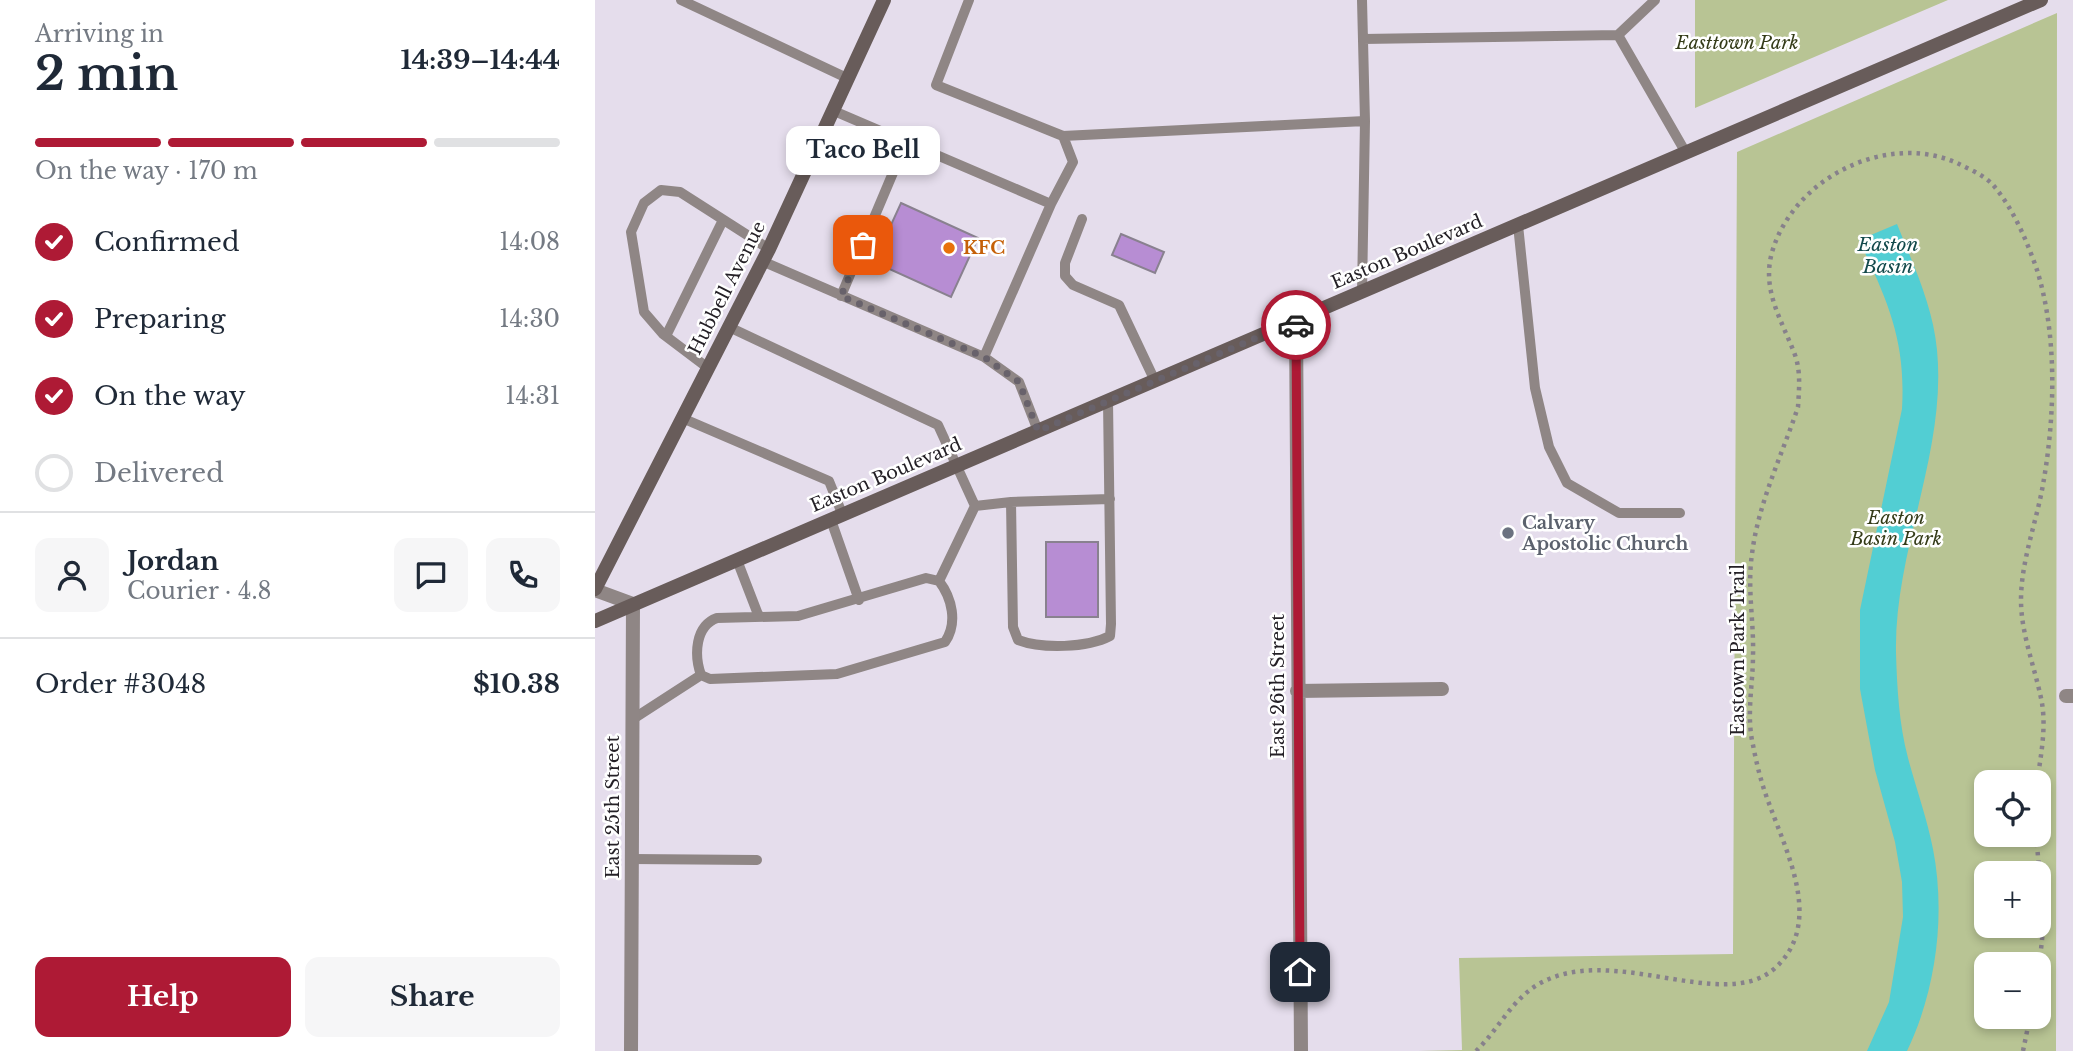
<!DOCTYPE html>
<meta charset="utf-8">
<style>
:root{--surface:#fff;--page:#f6f6f7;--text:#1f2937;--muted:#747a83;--line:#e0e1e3;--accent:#ae1a35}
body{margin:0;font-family:"Libre Baskerville",serif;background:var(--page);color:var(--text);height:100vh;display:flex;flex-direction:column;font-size:26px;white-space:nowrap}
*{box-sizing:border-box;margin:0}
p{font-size:23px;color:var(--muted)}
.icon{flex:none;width:38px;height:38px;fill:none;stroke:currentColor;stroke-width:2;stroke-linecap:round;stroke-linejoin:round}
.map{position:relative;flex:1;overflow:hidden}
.sheet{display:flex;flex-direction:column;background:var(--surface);width:595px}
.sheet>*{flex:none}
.tools{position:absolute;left:1379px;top:770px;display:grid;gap:14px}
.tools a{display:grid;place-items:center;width:77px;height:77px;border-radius:14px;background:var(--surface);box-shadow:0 4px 10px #0003;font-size:35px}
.pin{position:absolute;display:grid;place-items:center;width:60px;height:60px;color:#fff;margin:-30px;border-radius:14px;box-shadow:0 4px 10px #0006}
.courier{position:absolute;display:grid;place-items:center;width:70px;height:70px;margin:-35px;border:5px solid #ae1a35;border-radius:50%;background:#fff;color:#222;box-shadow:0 2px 9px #0007}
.bubble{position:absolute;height:49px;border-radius:14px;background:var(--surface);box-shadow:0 4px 10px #0003;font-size:23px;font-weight:700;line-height:49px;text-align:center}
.summary em{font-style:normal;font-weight:700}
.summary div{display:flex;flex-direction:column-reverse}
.summary{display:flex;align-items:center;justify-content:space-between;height:119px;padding:0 35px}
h1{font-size:46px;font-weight:700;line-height:52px}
.bar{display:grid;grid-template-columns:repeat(4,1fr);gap:10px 7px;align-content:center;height:84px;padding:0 35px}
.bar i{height:9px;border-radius:5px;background:var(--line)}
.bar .on{background:var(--accent)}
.bar p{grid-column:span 4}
.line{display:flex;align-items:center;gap:18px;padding:0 35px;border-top:2px solid var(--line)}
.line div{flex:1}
.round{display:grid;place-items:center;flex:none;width:74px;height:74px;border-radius:14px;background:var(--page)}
ol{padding:0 35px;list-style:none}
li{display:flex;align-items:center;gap:21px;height:77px}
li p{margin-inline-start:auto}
li .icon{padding:7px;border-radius:50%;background:var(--accent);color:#fff;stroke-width:4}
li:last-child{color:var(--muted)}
li i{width:38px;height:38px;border:4px solid var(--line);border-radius:50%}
.action{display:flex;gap:14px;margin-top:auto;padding:14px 35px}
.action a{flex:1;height:80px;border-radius:14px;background:var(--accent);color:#fff;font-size:28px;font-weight:700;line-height:80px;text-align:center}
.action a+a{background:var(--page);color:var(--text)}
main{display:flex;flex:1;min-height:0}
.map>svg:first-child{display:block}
</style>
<main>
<section class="sheet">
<div class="summary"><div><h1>2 min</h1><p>Arriving in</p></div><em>14:39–14:44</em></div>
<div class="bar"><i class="on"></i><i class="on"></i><i class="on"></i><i></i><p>On the way · 170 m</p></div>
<ol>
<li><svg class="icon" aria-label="check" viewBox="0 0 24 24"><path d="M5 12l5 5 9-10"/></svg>Confirmed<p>14:08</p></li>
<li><svg class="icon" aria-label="check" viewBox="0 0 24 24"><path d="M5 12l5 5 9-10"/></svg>Preparing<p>14:30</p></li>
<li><svg class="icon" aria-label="check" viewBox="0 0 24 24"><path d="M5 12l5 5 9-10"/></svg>On the way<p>14:31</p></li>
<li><i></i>Delivered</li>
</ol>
<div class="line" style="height:126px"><a class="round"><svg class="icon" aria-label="person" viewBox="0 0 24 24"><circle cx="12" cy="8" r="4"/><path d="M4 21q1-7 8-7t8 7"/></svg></a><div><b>Jordan</b><p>Courier · 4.8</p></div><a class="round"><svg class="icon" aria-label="chat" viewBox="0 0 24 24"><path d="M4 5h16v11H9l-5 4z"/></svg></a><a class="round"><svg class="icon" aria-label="phone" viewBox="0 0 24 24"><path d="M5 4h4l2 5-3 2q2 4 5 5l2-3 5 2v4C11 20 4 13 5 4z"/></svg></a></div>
<div class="line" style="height:91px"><div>Order #3048</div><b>$10.38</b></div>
<div class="action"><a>Help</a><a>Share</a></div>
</section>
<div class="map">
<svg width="1478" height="1051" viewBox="0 0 1478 1051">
<rect width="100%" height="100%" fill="#e5ddec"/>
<path fill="#b8c494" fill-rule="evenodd" d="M1100,0H1353L1100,108Z
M1462,13L1461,1051H823L867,1050L864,958L1138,954L1142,152ZM1391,782H1444V835H1391ZM1391,873H1444V926H1391ZM1391,964H1444V1017H1391Z"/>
<path fill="#52ced3" d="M1302,224C1318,264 1338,306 1342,350C1352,452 1299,550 1301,653C1302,687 1304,724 1313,758C1321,788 1332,818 1338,849C1351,915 1341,991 1312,1051H1272L1294,1002L1308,917L1307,882L1300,842L1280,770L1265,689V610L1307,409C1311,340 1293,302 1264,240Z"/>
<path fill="#b78dd3" stroke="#89818f" stroke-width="2" d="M306,203L383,238L356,297L279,262Z
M526,234L569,252L560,273L517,255Z
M451,542H503V617H451Z"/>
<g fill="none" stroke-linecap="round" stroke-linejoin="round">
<path stroke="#87818b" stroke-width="4.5" stroke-dasharray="3.5 5" stroke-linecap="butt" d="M1441,835L1449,920L1444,969
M881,1051C903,1030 916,1001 942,985C1015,941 1126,1014 1179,969C1229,925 1193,856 1175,806C1167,786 1162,766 1158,745C1151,715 1158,685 1158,655C1159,621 1152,588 1157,554C1163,504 1187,455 1203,407C1204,390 1206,372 1200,355C1187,320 1165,289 1178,249C1201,177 1292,132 1362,163C1374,169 1389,175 1398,185C1418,208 1432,241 1442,270C1463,337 1460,421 1447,490C1440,526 1426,563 1426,600C1426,633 1439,665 1446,698C1452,725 1446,755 1442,782
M1428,1051L1435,1017"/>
<path stroke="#8f8685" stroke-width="10" d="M86,0L254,79
M374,0L341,85L468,136L478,162L456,204
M1023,35L1091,153
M768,39L1023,35L1060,0
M468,136L770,121
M487,219L470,263V276L478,285L524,305L560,381
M923,225L940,388L954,447L972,483L1024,513H1085
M167,261L389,357L456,204L239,111
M767,292L770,121L767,0
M246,296L311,142
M134,327L343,425L380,506L416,502
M71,336L128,220
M389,357L424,382L443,431
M113,368L68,334L49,312L36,232L49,203L66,190L85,192L174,249
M513,401L516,624L515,636C492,648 447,649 423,640L418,627L416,502L515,499
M87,418L234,481L248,516
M236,520L264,600
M142,560L164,617
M331,578L344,581C357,598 363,623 350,642L242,674L115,679L106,675C99,655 100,626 122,618L203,616Z
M344,581L380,506
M38,719L106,675
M37,859L162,860"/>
<path stroke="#8f8685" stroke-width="14" d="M701,321L706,1051
M0,590L38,604L36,1051
M702,691L847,689
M1471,696H1478"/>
<path stroke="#685c5a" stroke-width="14" d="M0,589L174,249L289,0
M0,621L1446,0"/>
</g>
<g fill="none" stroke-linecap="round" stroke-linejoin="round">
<path stroke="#68626b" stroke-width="7" stroke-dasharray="0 12.6" d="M268,245L246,296L389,357L424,382L443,431L701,321V325"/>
<path stroke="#ae1a35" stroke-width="9" d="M701,325L705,972"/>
</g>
<circle fill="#e8710a" stroke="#fff" stroke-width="2.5" cx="354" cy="248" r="7"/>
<circle fill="#6b7280" stroke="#fff" stroke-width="2.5" cx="913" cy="533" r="7"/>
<g text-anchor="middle" stroke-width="5" stroke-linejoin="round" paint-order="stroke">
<g font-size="18" font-style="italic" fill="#343b18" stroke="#fff">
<text x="1142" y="49">Easttown Park</text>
<text x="1301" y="524">Easton<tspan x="1301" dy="21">Basin Park</tspan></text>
</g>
<g font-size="18" font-weight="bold" fill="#c56008" stroke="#fff" text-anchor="start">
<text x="368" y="254">KFC</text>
</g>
<g font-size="18" fill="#242026" stroke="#fff">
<text transform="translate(812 252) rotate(-23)" y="6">Easton Boulevard</text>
<text transform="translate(132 288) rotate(-63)" y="6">Hubbell Avenue</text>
<text transform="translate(291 475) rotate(-23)" y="6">Easton Boulevard</text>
<text transform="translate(1143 650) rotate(-90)" y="6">Eastown Park Trail</text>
<text transform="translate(683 686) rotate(-90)" y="6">East 26th Street</text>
<text transform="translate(18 807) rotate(-90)" y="6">East 25th Street</text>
</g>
<g font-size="18" font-weight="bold" fill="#5b616d" stroke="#fff" text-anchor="start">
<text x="927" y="529">Calvary<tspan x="927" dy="21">Apostolic Church</tspan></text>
</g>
<g font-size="19" font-style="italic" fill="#134a4c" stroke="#fff">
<text x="1293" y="251">Easton<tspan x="1293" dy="22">Basin</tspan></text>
</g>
</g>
</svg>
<div class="tools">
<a><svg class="icon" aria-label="locate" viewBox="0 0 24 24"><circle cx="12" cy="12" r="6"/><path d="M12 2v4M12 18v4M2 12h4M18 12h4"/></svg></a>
<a>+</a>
<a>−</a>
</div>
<div class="pin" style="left:268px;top:245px;background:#ea580c"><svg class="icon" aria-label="bag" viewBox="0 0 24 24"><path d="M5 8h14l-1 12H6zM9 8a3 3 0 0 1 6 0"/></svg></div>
<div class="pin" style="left:705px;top:972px;background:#1f2937"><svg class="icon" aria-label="home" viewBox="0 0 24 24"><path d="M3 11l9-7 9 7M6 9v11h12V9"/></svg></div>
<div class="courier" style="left:701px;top:325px"><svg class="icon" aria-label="car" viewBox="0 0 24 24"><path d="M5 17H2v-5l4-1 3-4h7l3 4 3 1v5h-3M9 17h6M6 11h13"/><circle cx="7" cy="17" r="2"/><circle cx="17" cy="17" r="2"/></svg></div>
<div class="bubble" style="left:191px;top:126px;width:154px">Taco Bell</div>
</div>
</main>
